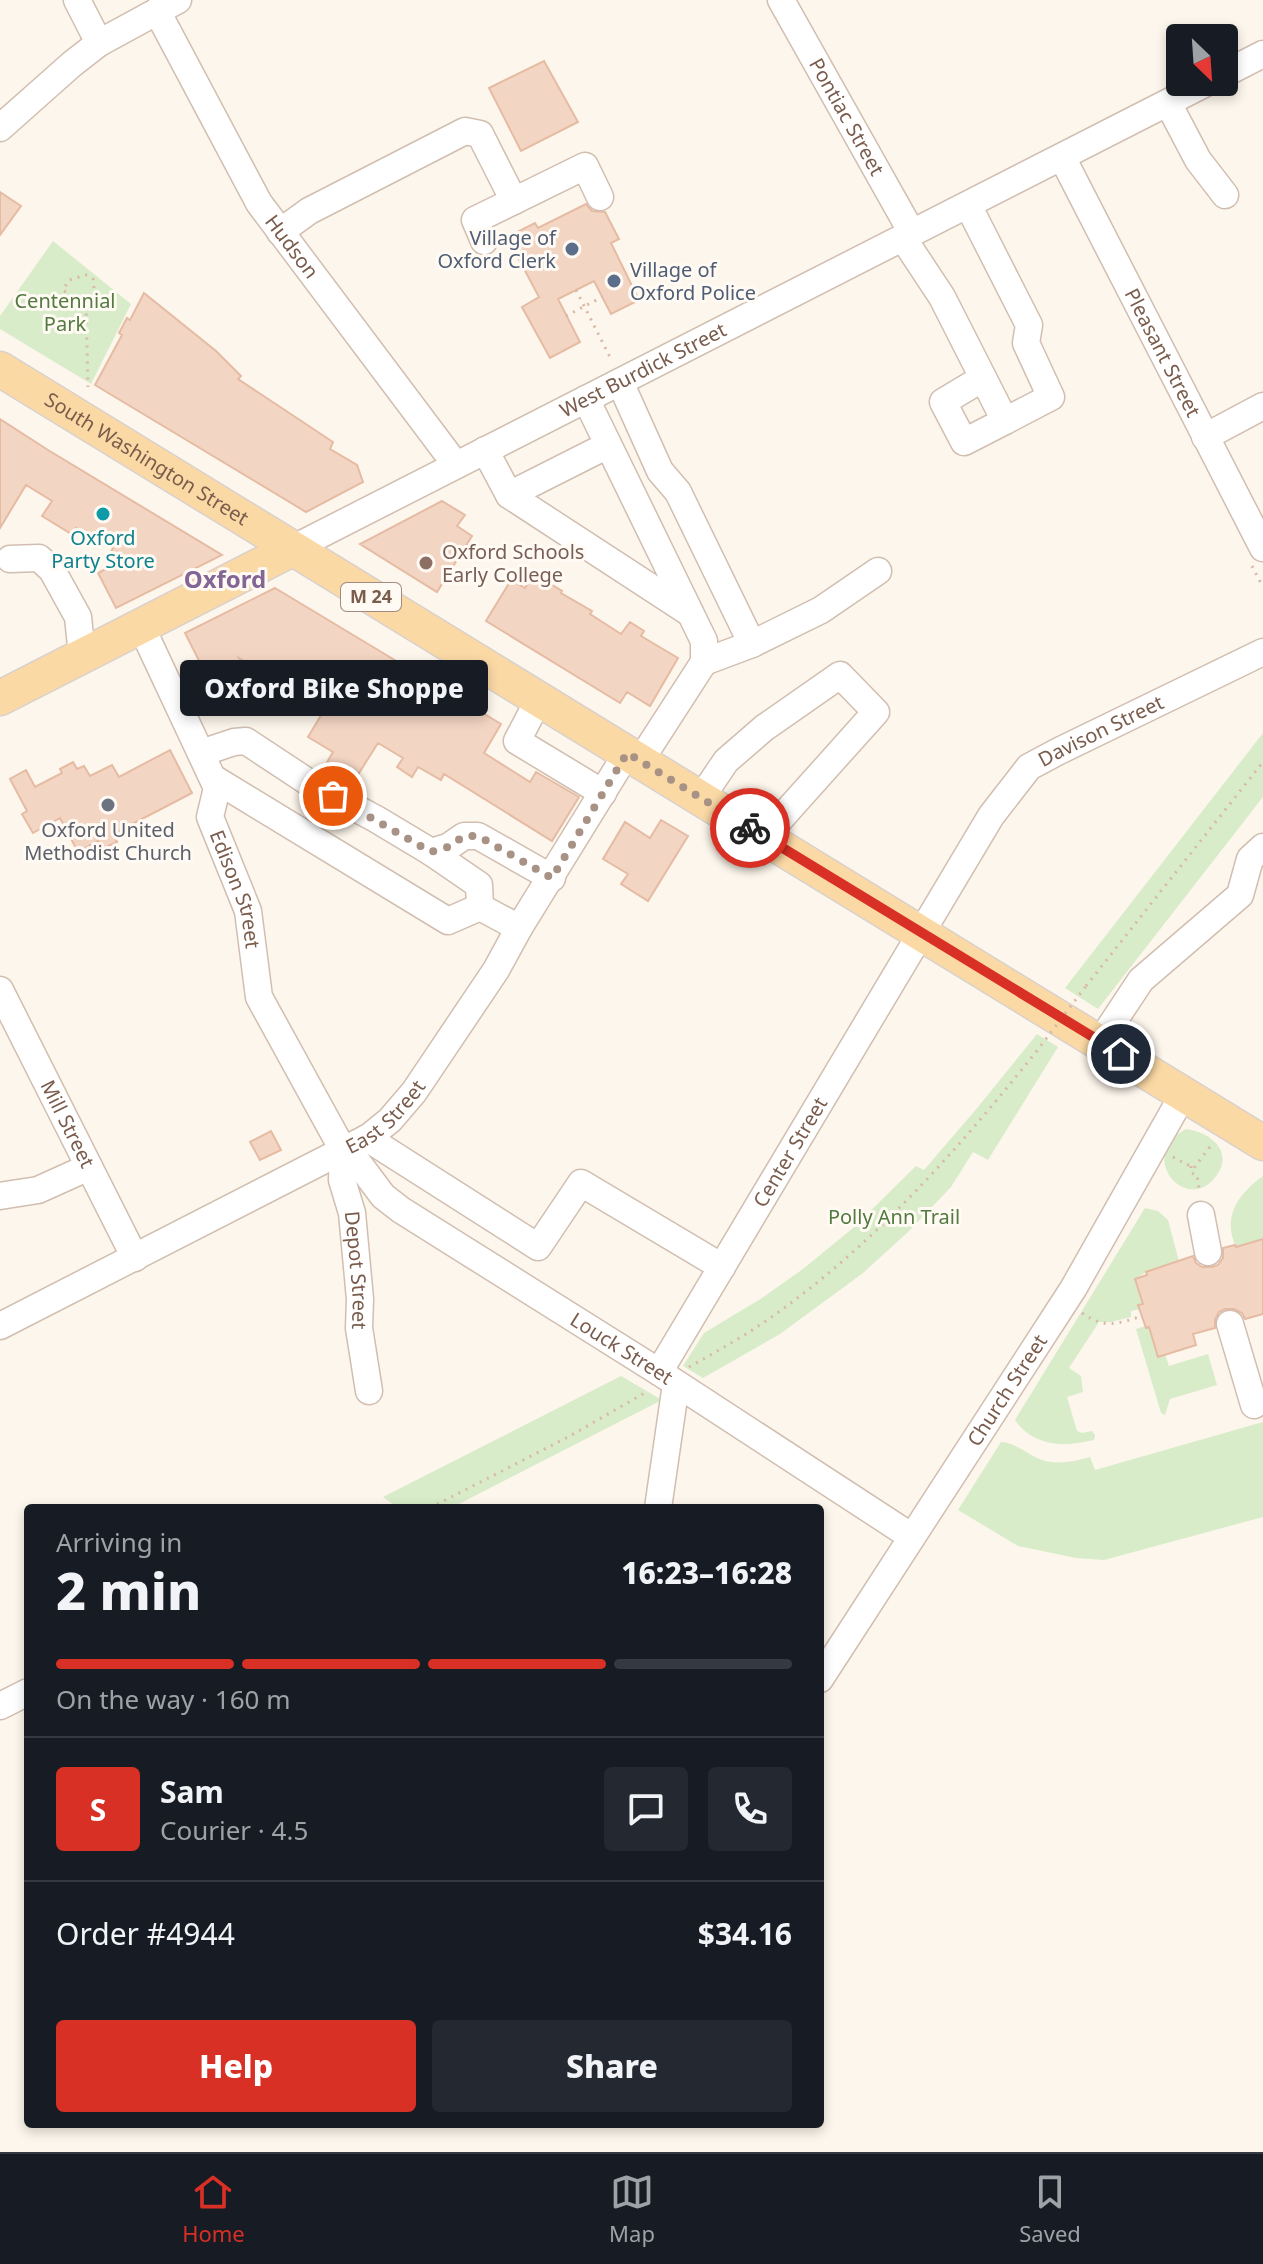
<!DOCTYPE html>
<meta charset="utf-8">
<style>
:root{--surface:#171b24;--page:#242831;--text:#f1f3f6;--muted:#9ea1a6;--line:#363941;--accent:#d93025}
body{margin:0;font-family:"Noto Sans",sans-serif;background:var(--page);color:var(--text);height:100vh;display:flex;flex-direction:column;font-size:30px;white-space:nowrap}
*{box-sizing:border-box;margin:0}
p{font-size:26px;color:var(--muted)}
.icon{flex:none;width:44px;height:44px;fill:none;stroke:currentColor;stroke-width:2;stroke-linecap:round;stroke-linejoin:round}
.map{position:relative;flex:1;overflow:hidden}
.panel{position:absolute;left:24px;top:1504px;width:800px;height:624px;display:flex;flex-direction:column;background:var(--surface);border-radius:8px;box-shadow:0 4px 12px #0003}
.panel>*{flex:none}
.needle{width:52px;rotate:155deg}
.fabs{position:absolute;left:1166px;top:24px;display:grid;gap:16px}
.fabs a{display:grid;place-items:center;width:72px;height:72px;border-radius:8px;background:var(--surface);box-shadow:0 4px 12px #0003;font-size:40px}
.pin{position:absolute;display:grid;place-items:center;width:68px;height:68px;color:#fff;margin:-34px;border:4px solid #fff;border-radius:50%;box-shadow:0 2px 8px #0007}
.courier{position:absolute;display:grid;place-items:center;width:80px;height:80px;margin:-40px;border:6px solid #d93025;border-radius:50%;background:#fff;color:#222;box-shadow:0 2px 10px #0007}
.bubble{position:absolute;height:56px;border-radius:8px;background:var(--surface);box-shadow:0 4px 12px #0003;font-size:26px;font-weight:800;line-height:56px;text-align:center}
.head em{font-style:normal;font-weight:800}
.head div{display:flex;flex-direction:column-reverse}
.head{display:flex;align-items:center;justify-content:space-between;height:136px;padding:0 32px}
h1{font-size:52px;font-weight:800;line-height:60px}
.bar{display:grid;grid-template-columns:repeat(4,1fr);gap:12px 8px;align-content:center;height:96px;padding:0 32px}
.bar i{height:10px;border-radius:6px;background:var(--line)}
.bar .selected{background:var(--accent)}
.bar p{grid-column:span 4}
.line{display:flex;align-items:center;gap:20px;padding:0 32px;border-top:2px solid var(--line)}
.line div{flex:1}
.round{display:grid;place-items:center;flex:none;width:84px;height:84px;border-radius:8px;background:var(--page)}
.cta{display:flex;gap:16px;margin-top:auto;padding:16px 32px}
.cta a{flex:1;height:92px;border-radius:8px;background:var(--accent);color:#fff;font-size:32px;font-weight:800;line-height:92px;text-align:center}
.cta a+a{background:var(--page);color:var(--text)}
.menu{display:flex;justify-content:space-around;align-items:center;height:112px;border-top:2px solid var(--line);background:var(--surface);font-size:22px;color:var(--muted)}
.menu a{display:grid;justify-items:center;gap:4px}
.menu .selected{color:var(--accent)}
.map>svg:first-child{display:block}
</style>
<div class="map">
<svg width="1263" height="2152" viewBox="0 0 1263 2152">
<rect width="100%" height="100%" fill="#fdf6ec"/>
<path fill="#d8ecc9" d="M53,241L131,304L91,384L0,329V316Z
M1263,733V797L1098,1009L1065,988Z
M1037,1034L1058,1047L988,1160L973,1152L951,1187L908,1232L863,1273L780,1334L703,1378L683,1366L704,1333L762,1298L803,1269L853,1228L916,1166L924,1170L978,1107Z
M1186,1129C1209,1132 1234,1150 1217,1175C1188,1217 1134,1156 1186,1129Z
M1263,1176V1239L1236,1247C1222,1217 1238,1194 1263,1176Z
M1145,1208L1158,1211L1168,1220L1181,1269L1146,1272L1135,1279L1143,1304L1140,1309L1131,1311V1317L1111,1322H1099L1069,1368L1081,1376L1083,1392L1067,1397L1077,1431L1082,1433L1092,1431L1095,1435L1094,1440C1065,1447 1034,1447 1015,1420Z
M1145,1326L1149,1327L1158,1356L1165,1354L1169,1366L1208,1354L1217,1385L1170,1399L1165,1415L1161,1413L1136,1329Z
M621,1376L662,1400L451,1508H398L383,1497Z
M1263,1422V1517L1104,1560L1076,1558L1018,1546L958,1510L1001,1442C1015,1443 1025,1452 1037,1458C1053,1466 1073,1462 1090,1457L1095,1470Z"/>
<path fill="#f3d5c3" stroke="#e6bba3" stroke-width="2" d="M544,61L578,122L521,151L489,88Z
M0,192L21,206L0,235Z
M586,204L592,211L605,212L619,239L611,243L639,300L611,314L594,281L558,299L580,342L550,358L522,307L539,297L507,237L535,223L538,228Z
M144,293L216,351L241,376L238,379L333,442L330,449L357,465L363,482L306,512L95,385L122,335L119,333L127,318L130,320Z
M0,419L48,450L222,555L116,608L98,573L125,559L111,552L113,548L76,528L73,535L42,516L52,501L26,485L0,528Z
M442,501L465,515L457,526L472,536L437,592L360,544Z
M534,574L562,591L561,593L592,611L590,614L621,634L630,622L644,631L641,636L678,658L650,706L627,692L620,703L486,621L511,580L525,588Z
M275,588L501,724L484,753L530,782L536,772L579,797L552,841L444,774L441,780L418,767L412,777L397,767L403,758L378,743L354,781L326,764L333,752L308,737L323,712L239,658L255,689L238,698L242,705L226,714L185,633Z
M170,750L192,793L113,834L117,842L102,849L98,841L78,852L60,818L33,833L22,814L27,811L10,779L26,770L35,787L62,773L60,769L73,762L77,769L84,766L90,776L112,765L119,777Z
M661,820L688,836L648,901L621,884L628,874L603,859L625,822L650,838Z
M271,1131L281,1150L260,1160L250,1142Z
M1263,1239V1314L1245,1319L1242,1313L1234,1309H1225L1219,1312L1215,1320V1328L1193,1334L1196,1345L1158,1357L1149,1327L1146,1328L1138,1305L1143,1304L1135,1279L1147,1275L1146,1272L1193,1256L1196,1263L1202,1267H1212L1218,1265L1223,1258V1248L1235,1245L1236,1247Z"/>
<g fill="none" stroke-linecap="round" stroke-linejoin="round">
<g stroke="#d1beb0" stroke-width="29">
<g id="minor">
<path d="M77,0L99,43"/>
<path id="s1" d="M781,0L912,233"/>
<path id="s2" d="M157,11L259,203L456,465"/>
<path d="M1224,74L1263,54"/>
<path d="M1168,103L1198,160L1225,195"/>
<path d="M0,128L72,64L99,43L178,0"/>
<path id="s3" d="M1062,157L1263,548"/>
<path d="M280,232L309,211L465,131L480,134L514,201"/>
<path d="M903,238L942,297L1005,421L1051,397L1026,343L1029,325L968,205"/>
<path d="M484,241L475,220L585,166L600,197"/>
<path d="M983,378L943,402L964,442L1005,421"/>
<path d="M620,382L660,471L678,492L752,644L704,662"/>
<path d="M586,399L704,641V662L640,761"/>
<path d="M1205,437L1263,406"/>
<path d="M485,450L509,495L690,613"/>
<path d="M509,495L608,445"/>
<path id="s4" d="M292,549L1208,82"/>
<path d="M10,559L39,558L52,570L78,617L82,656"/>
<path id="s5" d="M141,626L217,788L210,817L248,911L259,997L343,1150L356,1160L383,1196L401,1210L659,1372L912,1537"/>
<path d="M752,644L821,610L878,571"/>
<path d="M539,699L517,741L603,793"/>
<path d="M201,753L234,742L246,741L311,784L376,819L431,852L448,847L464,836H478L552,878"/>
<path d="M213,778L448,921L480,907"/>
<path d="M701,798L726,761L764,728L840,675L876,712L781,818L767,838"/>
<path d="M431,852L479,885L480,907L519,928"/>
<path id="s6" d="M0,990L135,1258"/>
<path d="M1100,1042L1141,980L1240,895L1250,859L1263,847"/>
<path d="M367,1138L538,1247L581,1183L722,1267"/>
<path id="s7" d="M343,1150L342,1180L352,1213L360,1299L359,1328L369,1391"/>
<path d="M0,1196L38,1190L89,1167"/>
<path d="M1201,1215L1208,1252"/>
<path d="M1230,1324L1254,1405"/>
<path id="s8" d="M0,1326L369,1137L390,1120L414,1092L496,970L519,928L627,753"/>
<path id="s9" d="M659,1372L991,816L1029,767L1059,751L1263,652"/>
<path d="M658,1508L676,1384"/>
<path id="s10" d="M820,1679L1073,1289L1184,1093"/>
<path d="M0,1706L28,1692"/>
</g>
</g>
<g stroke="#dad1cd" stroke-width="37">
<g id="major">
<path id="s11" d="M0,369L1263,1143"/>
<path d="M0,698L292,549"/>
</g>
</g>
<path stroke="#d9b8a5" stroke-width="3" stroke-dasharray="2 6" stroke-linecap="butt" d="M576,290L612,361
M86,305L63,290L69,280L86,275L93,279L95,298L86,305L88,387
M566,316L602,297
M1252,566L1263,587
M1086,986L1263,762
M1173,1157L1194,1168L1212,1144
M1191,1166V1173L1197,1175L1199,1189
M1082,1313C1105,1329 1117,1324 1142,1316
M689,1367C718,1351 746,1335 773,1316C876,1243 958,1149 1036,1052
M430,1508L568,1437L648,1391"/>
<use href="#minor" stroke="#fff" stroke-width="26"/>
<use href="#major" stroke="#fbd9a5" stroke-width="34"/>
<path stroke="#d9b8a5" stroke-width="3" stroke-dasharray="2 6" stroke-linecap="butt" d="M1036,1052L1086,986"/>
</g>
<g fill="none" stroke-linecap="round" stroke-linejoin="round">
<path stroke="#a89285" stroke-width="8" stroke-dasharray="0 14.4" d="M333,796L431,852L448,847L464,836H478L552,878L627,753L750,828"/>
<path stroke="#d93025" stroke-width="10" d="M750,828L1121,1054"/>
</g>
<g fill="#5c6f8a" stroke="#fffaf3" stroke-width="3">
<circle cx="572" cy="249" r="8"/>
<circle cx="614" cy="281" r="8"/>
</g>
<circle fill="#0f9aa8" stroke="#fffaf3" stroke-width="3" cx="103" cy="514" r="8"/>
<circle fill="#8d6e63" stroke="#fffaf3" stroke-width="3" cx="426" cy="563" r="8"/>
<circle fill="#6b7280" stroke="#fffaf3" stroke-width="3" cx="108" cy="805" r="8"/>
<g text-anchor="middle" stroke-width="6" stroke-linejoin="round" paint-order="stroke">
<rect fill="#fffaf3" stroke="#a28b7f" stroke-width="2" x="341" y="583" width="60" height="28" rx="6"/>
<g font-size="18" font-weight="bold" fill="#7a5c4d">
<text x="371" y="603">M 24</text>
</g>
<g font-size="20" fill="#7a5c4d" stroke="#fffaf3">
<text dy="7" stroke="none"><textPath href="#s1" startOffset="134">Pontiac Street</textPath></text>
<text dy="7" stroke="none"><textPath href="#s2" startOffset="272">Hudson</textPath></text>
<text dy="7" stroke="none"><textPath href="#s3" startOffset="220">Pleasant Street</textPath></text>
<text dy="7" stroke="none"><textPath href="#s4" startOffset="394">West Burdick Street</textPath></text>
<text dy="7" stroke="none"><textPath href="#s11" startOffset="172">South Washington Street</textPath></text>
<text dy="7" stroke="none"><textPath href="#s9" startOffset="790">Davison Street</textPath></text>
<text dy="7" stroke="none"><textPath href="#s5" startOffset="286">Edison Street</textPath></text>
<text dy="7" stroke="none"><textPath href="#s8" startOffset="440">East Street</textPath></text>
<text dy="7" stroke="none"><textPath href="#s6" startOffset="150">Mill Street</textPath></text>
<text dy="7" stroke="none"><textPath href="#s9" startOffset="256">Center Street</textPath></text>
<text dy="7" stroke="none"><textPath href="#s7" startOffset="122">Depot Street</textPath></text>
<text dy="7" stroke="none"><textPath href="#s5" startOffset="916">Louck Street</textPath></text>
<text dy="7" stroke="none"><textPath href="#s10" startOffset="344">Church Street</textPath></text>
</g>
<g font-size="20" fill="#4e5e75" stroke="#fffaf3" text-anchor="end">
<text x="556" y="245">Village of<tspan x="556" dy="23">Oxford Clerk</tspan></text>
<text x="630" y="277" text-anchor="start">Village of<tspan x="630" dy="23">Oxford Police</tspan></text>
</g>
<g font-size="20" fill="#537a41" stroke="#fffaf3">
<text x="65" y="308">Centennial<tspan x="65" dy="23">Park</tspan></text>
<text x="894" y="1224">Polly Ann Trail</text>
</g>
<g font-size="20" fill="#0d838f" stroke="#fffaf3">
<text x="103" y="545">Oxford<tspan x="103" dy="23">Party Store</tspan></text>
</g>
<g font-size="20" fill="#785e54" stroke="#fffaf3" text-anchor="start">
<text x="442" y="559">Oxford Schools<tspan x="442" dy="23">Early College</tspan></text>
</g>
<g font-size="20" fill="#5b616d" stroke="#fffaf3">
<text x="108" y="837">Oxford United<tspan x="108" dy="23">Methodist Church</tspan></text>
</g>
<g font-size="24" font-weight="bold" fill="#846695" stroke="#fffaf3">
<text x="225" y="588">Oxford</text>
</g>
</g>
</svg>
<div class="fabs">
<a><svg class="needle" viewBox="-14 -14 28 28"><path d="M0-13l5 13h-10z" fill="#e53935"/><path d="M0 13l5-13h-10z" fill="#9ea1a6"/></svg></a>
</div>
<div class="pin" style="left:333px;top:796px;background:#ea580c"><svg class="icon" aria-label="bag" viewBox="0 0 24 24"><path d="M5 8h14l-1 12H6zM9 8a3 3 0 0 1 6 0"/></svg></div>
<div class="pin" style="left:1121px;top:1054px;background:#1f2937"><svg class="icon" aria-label="home" viewBox="0 0 24 24"><path d="M3 11l9-7 9 7M6 9v11h12V9"/></svg></div>
<div class="courier" style="left:750px;top:828px"><svg class="icon" aria-label="bike" viewBox="0 0 24 24"><circle cx="6" cy="16" r="4"/><circle cx="18" cy="16" r="4"/><path d="M6 16l4-8h5l3 8M10 8l3 8H6M13 5h3"/></svg></div>
<div class="bubble" style="left:180px;top:660px;width:308px">Oxford Bike Shoppe</div>
<section class="panel">
<div class="head"><div><h1>2 min</h1><p>Arriving in</p></div><em>16:23–16:28</em></div>
<div class="bar"><i class="selected"></i><i class="selected"></i><i class="selected"></i><i></i><p>On the way · 160 m</p></div>
<div class="line" style="height:144px"><b class="round" style="background:var(--accent);color:#fff">S</b><div><b>Sam</b><p>Courier · 4.5</p></div><a class="round"><svg class="icon" aria-label="chat" viewBox="0 0 24 24"><path d="M4 5h16v11H9l-5 4z"/></svg></a><a class="round"><svg class="icon" aria-label="phone" viewBox="0 0 24 24"><path d="M5 4h4l2 5-3 2q2 4 5 5l2-3 5 2v4C11 20 4 13 5 4z"/></svg></a></div>
<div class="line" style="height:104px"><div>Order #4944</div><b>$34.16</b></div>
<div class="cta"><a>Help</a><a>Share</a></div>
</section>
</div>
<nav class="menu">
<a class="selected"><svg class="icon" aria-label="home" viewBox="0 0 24 24"><path d="M3 11l9-7 9 7M6 9v11h12V9"/></svg>Home</a>
<a><svg class="icon" aria-label="map" viewBox="0 0 24 24"><path d="M3 6l6-2 6 2 6-2v14l-6 2-6-2-6 2zM9 4v14M15 6v14"/></svg>Map</a>
<a><svg class="icon" aria-label="saved" viewBox="0 0 24 24"><path d="M7 4h10v16l-5-4-5 4z"/></svg>Saved</a>
</nav>
